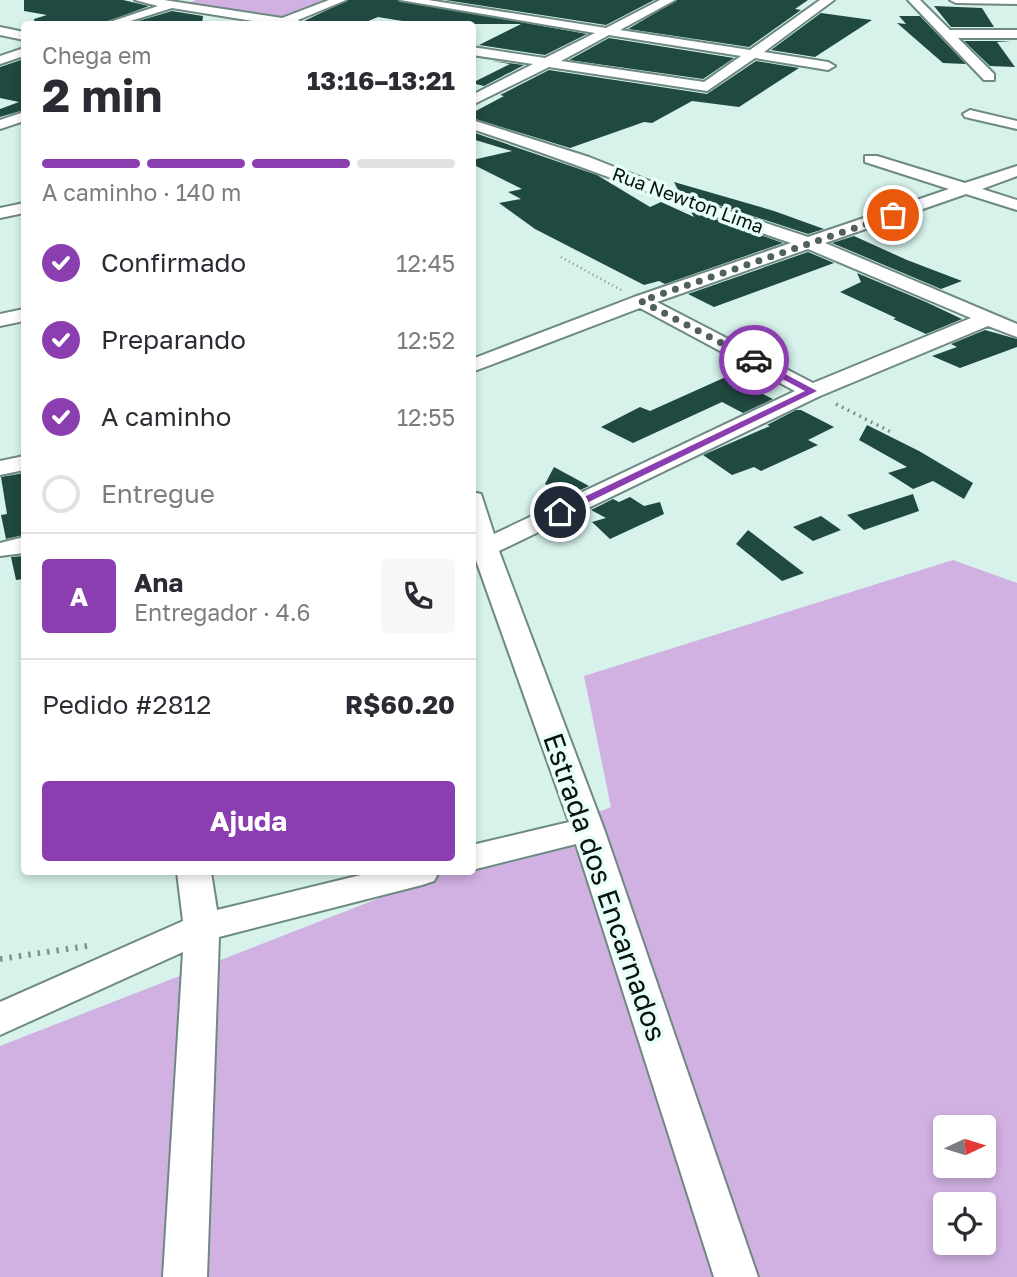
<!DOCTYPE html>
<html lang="pt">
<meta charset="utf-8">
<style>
:root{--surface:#fff;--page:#f7f7f7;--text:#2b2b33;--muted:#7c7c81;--line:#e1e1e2;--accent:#8b3eaf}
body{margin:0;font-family:"Golos Text",sans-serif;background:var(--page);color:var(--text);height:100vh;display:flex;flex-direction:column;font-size:26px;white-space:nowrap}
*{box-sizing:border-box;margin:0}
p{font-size:23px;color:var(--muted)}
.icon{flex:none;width:38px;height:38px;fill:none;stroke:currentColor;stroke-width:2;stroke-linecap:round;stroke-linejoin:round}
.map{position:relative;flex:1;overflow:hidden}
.side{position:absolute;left:21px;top:21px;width:455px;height:854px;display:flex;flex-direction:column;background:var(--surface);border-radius:7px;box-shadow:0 4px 10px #0003}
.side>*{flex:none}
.needle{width:46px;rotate:86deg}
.controls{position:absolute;left:933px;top:1115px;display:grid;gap:14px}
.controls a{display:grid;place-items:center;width:63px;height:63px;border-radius:7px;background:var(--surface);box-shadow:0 4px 10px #0003;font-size:35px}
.pin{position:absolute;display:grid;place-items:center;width:60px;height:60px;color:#fff;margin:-30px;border:4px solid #fff;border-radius:50%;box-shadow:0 2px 7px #0007}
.courier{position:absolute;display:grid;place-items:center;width:70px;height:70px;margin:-35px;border:5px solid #8b3eaf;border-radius:50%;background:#fff;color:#222;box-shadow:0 2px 9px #0007}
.headline em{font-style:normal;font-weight:700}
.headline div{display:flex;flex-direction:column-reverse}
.headline{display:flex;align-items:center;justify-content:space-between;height:119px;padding:0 21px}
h1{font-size:46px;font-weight:700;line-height:52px}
.bar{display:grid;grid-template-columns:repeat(4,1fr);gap:10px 7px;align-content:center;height:84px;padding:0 21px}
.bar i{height:9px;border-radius:5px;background:var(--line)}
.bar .selected{background:var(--accent)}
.bar p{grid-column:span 4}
.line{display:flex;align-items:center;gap:18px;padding:0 21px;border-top:2px solid var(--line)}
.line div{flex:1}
.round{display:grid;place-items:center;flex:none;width:74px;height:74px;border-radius:7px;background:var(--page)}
ol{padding:0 21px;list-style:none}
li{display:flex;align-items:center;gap:21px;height:77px}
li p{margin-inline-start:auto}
li .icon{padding:7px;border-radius:50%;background:var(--accent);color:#fff;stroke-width:4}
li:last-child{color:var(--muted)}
li i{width:38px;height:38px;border:4px solid var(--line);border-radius:50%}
.action{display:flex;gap:14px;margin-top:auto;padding:14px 21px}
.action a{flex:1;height:80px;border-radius:7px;background:var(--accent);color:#fff;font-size:28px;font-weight:700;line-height:80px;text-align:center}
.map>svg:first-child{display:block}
</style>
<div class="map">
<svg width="1017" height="1277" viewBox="0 0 1017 1277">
<rect width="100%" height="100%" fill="#d6f2eb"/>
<path fill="#d0b1e2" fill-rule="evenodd" d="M196,0H334L281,19L190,5L189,3Z
M953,560L1017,583V1277H0V1046L446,872H472L473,861L611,807L584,676ZM945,1127H984V1166H945ZM945,1204H984V1242H945Z"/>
<path fill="#204941" d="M24,0H123L149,6L101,24H35L34,19L47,15L24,11Z
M348,0H397L587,34L545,55L479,45L521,24H421L378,17L361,24H306L304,21Z
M445,0H654L606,25Z
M677,0H808L795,9L801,10L749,47L628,29Z
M934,6L982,8L994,27H951Z
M172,11L203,16L202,24H128Z
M821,13L872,20L815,57L771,50Z
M899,16H920L966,64L943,63L897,23L906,24Z
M609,38L734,58L703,79L569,60Z
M964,41H1011L997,42L1015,67L990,66Z
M24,59V110L0,117V109L19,102L0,98V67Z
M492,61H493L524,65L484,86L472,83L510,64Z
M756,61L799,68L739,107L692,101L652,123L644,122L570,148L472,118V113L504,96L500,95L549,70L707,94Z
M472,132L597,175L650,207L661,202L694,217L690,210L783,243L665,284L659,281L644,285L535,229L499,203L521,199L508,192L522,189L472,164V160L512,151L472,139Z
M674,182L774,211L824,229L808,234L706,201L678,190Z
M854,236L907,260L962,281L941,289L832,243Z
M808,252L834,263L714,307L688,294Z
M857,273L926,302L962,319L926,334L893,319L896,318L840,292L861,282Z
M985,330L1017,339V347L960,368L932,356L957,347L951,344Z
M728,376L773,399L743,413L722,402L633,443L601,427L640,407L650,411Z
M796,410H801L834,427L808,440L818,445L761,471L754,467L732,475L703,455L770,426L767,425Z
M867,425L919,451L973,483L964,499L933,481L913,489L888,473L907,467L859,440Z
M554,467L589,486L567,496L545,484Z
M24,473V535L6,539L1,515L7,514L1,477Z
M913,494L919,511L864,530L847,515Z
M630,497L644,506L660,502L664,514L610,539L592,522L606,518L591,510L613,499L619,502Z
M821,516L841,530L813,541L793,527Z
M748,530L804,573L782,581L736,544Z
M24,556V579L16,580L11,557Z"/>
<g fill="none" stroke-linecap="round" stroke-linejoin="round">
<g stroke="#6e8882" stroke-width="4">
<path id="minor" d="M135,0H164L282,18L329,0H346L298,20L304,24H271L172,8L121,24H104L158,6Z
M400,0H428L606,28L660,0H675L620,30L750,50L820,0H834L764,52L828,62L835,66L828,70L755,58L707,91L549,67L472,105V95L533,64L472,55V47L545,58L595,33ZM609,35L741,56L704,82L561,61Z
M908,0H920L950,30H1017V38H958L994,74V80H984Z
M950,0H1017V4L956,3Z
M0,27L24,32V40L0,35Z
M24,48V56L0,64V56Z
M970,110L1017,121V129L965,117L963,114Z
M24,112V121L0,129V120Z
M472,120L589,157L705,203L808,237L949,189L865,162V156H877L965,183L1017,166V176L982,189L1017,200V210L966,194L825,243L1017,324V337L988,326L820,396L499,551L604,829L758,1277H714L576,844L472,870V845L569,822L472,549V492L481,494L494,534L795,391L640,308L472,372V359L634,297L791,243C684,207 580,164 472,129ZM808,249L971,318L813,383L657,302Z
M24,203V213L0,218V208Z
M24,309V321L0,326V314Z
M24,456V470L0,475V461Z
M24,537V553L0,556V543Z
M177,872H211L217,910L373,872H439L434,881L422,885L219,937L207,1277H163L183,952L0,1035V1002L183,921Z"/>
</g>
<path stroke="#7f928e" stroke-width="2.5" stroke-dasharray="1 3.5" stroke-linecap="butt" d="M561,257L621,290"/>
<path stroke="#7f928e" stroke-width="3.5" stroke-dasharray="2 4.5" stroke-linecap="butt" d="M836,404L891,432"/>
<path stroke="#7f928e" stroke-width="6" stroke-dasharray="2.5 7" stroke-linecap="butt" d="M0,959L94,945"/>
<use href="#minor" fill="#fff" fill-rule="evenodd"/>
</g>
<path fill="#8b3eaf" d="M751,359H757L817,391L564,514H557V510L805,391L751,362Z"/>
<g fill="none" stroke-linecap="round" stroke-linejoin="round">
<path stroke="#51605d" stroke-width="7" stroke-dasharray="0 12.6" d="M754,360L641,301L893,215"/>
</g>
<g text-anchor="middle" stroke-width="7" stroke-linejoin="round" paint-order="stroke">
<g font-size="19" fill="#091210" stroke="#e8fef9">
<text transform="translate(688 200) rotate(20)" y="7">Rua Newton Lima</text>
</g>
<g font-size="28" fill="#091210" stroke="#e8fef9">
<text transform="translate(605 887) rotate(71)" y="10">Estrada dos Encarnados</text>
</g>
</g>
</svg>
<div class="controls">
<a><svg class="needle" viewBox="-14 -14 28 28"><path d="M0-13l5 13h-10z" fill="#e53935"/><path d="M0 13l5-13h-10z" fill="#7c7c81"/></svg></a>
<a><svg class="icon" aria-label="locate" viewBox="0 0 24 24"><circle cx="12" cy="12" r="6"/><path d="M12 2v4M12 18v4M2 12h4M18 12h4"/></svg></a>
</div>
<div class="pin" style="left:893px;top:215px;background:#ea580c"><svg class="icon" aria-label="bag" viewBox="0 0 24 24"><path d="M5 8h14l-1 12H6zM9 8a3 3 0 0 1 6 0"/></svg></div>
<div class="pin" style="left:560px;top:512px;background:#1f2937"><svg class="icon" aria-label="home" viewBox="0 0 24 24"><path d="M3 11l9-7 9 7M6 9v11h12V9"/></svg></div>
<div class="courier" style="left:754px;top:360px"><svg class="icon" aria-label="car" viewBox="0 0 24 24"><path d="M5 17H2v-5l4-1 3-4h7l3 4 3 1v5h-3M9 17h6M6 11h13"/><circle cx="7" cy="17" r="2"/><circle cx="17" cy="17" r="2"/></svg></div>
<section class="side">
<div class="headline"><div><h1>2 min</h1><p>Chega em</p></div><em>13:16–13:21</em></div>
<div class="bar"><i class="selected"></i><i class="selected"></i><i class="selected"></i><i></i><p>A caminho · 140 m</p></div>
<ol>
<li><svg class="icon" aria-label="check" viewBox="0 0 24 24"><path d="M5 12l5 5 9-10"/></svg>Confirmado<p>12:45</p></li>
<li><svg class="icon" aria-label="check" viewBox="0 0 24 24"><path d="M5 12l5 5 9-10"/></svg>Preparando<p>12:52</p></li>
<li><svg class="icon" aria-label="check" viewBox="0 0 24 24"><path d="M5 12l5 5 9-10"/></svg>A caminho<p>12:55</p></li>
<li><i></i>Entregue</li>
</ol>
<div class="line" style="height:126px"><b class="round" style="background:var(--accent);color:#fff">A</b><div><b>Ana</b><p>Entregador · 4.6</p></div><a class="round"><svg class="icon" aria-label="phone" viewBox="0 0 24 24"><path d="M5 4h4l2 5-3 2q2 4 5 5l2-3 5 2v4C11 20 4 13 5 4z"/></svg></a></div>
<div class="line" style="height:91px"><div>Pedido #2812</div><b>R$60.20</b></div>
<div class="action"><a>Ajuda</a></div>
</section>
</div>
